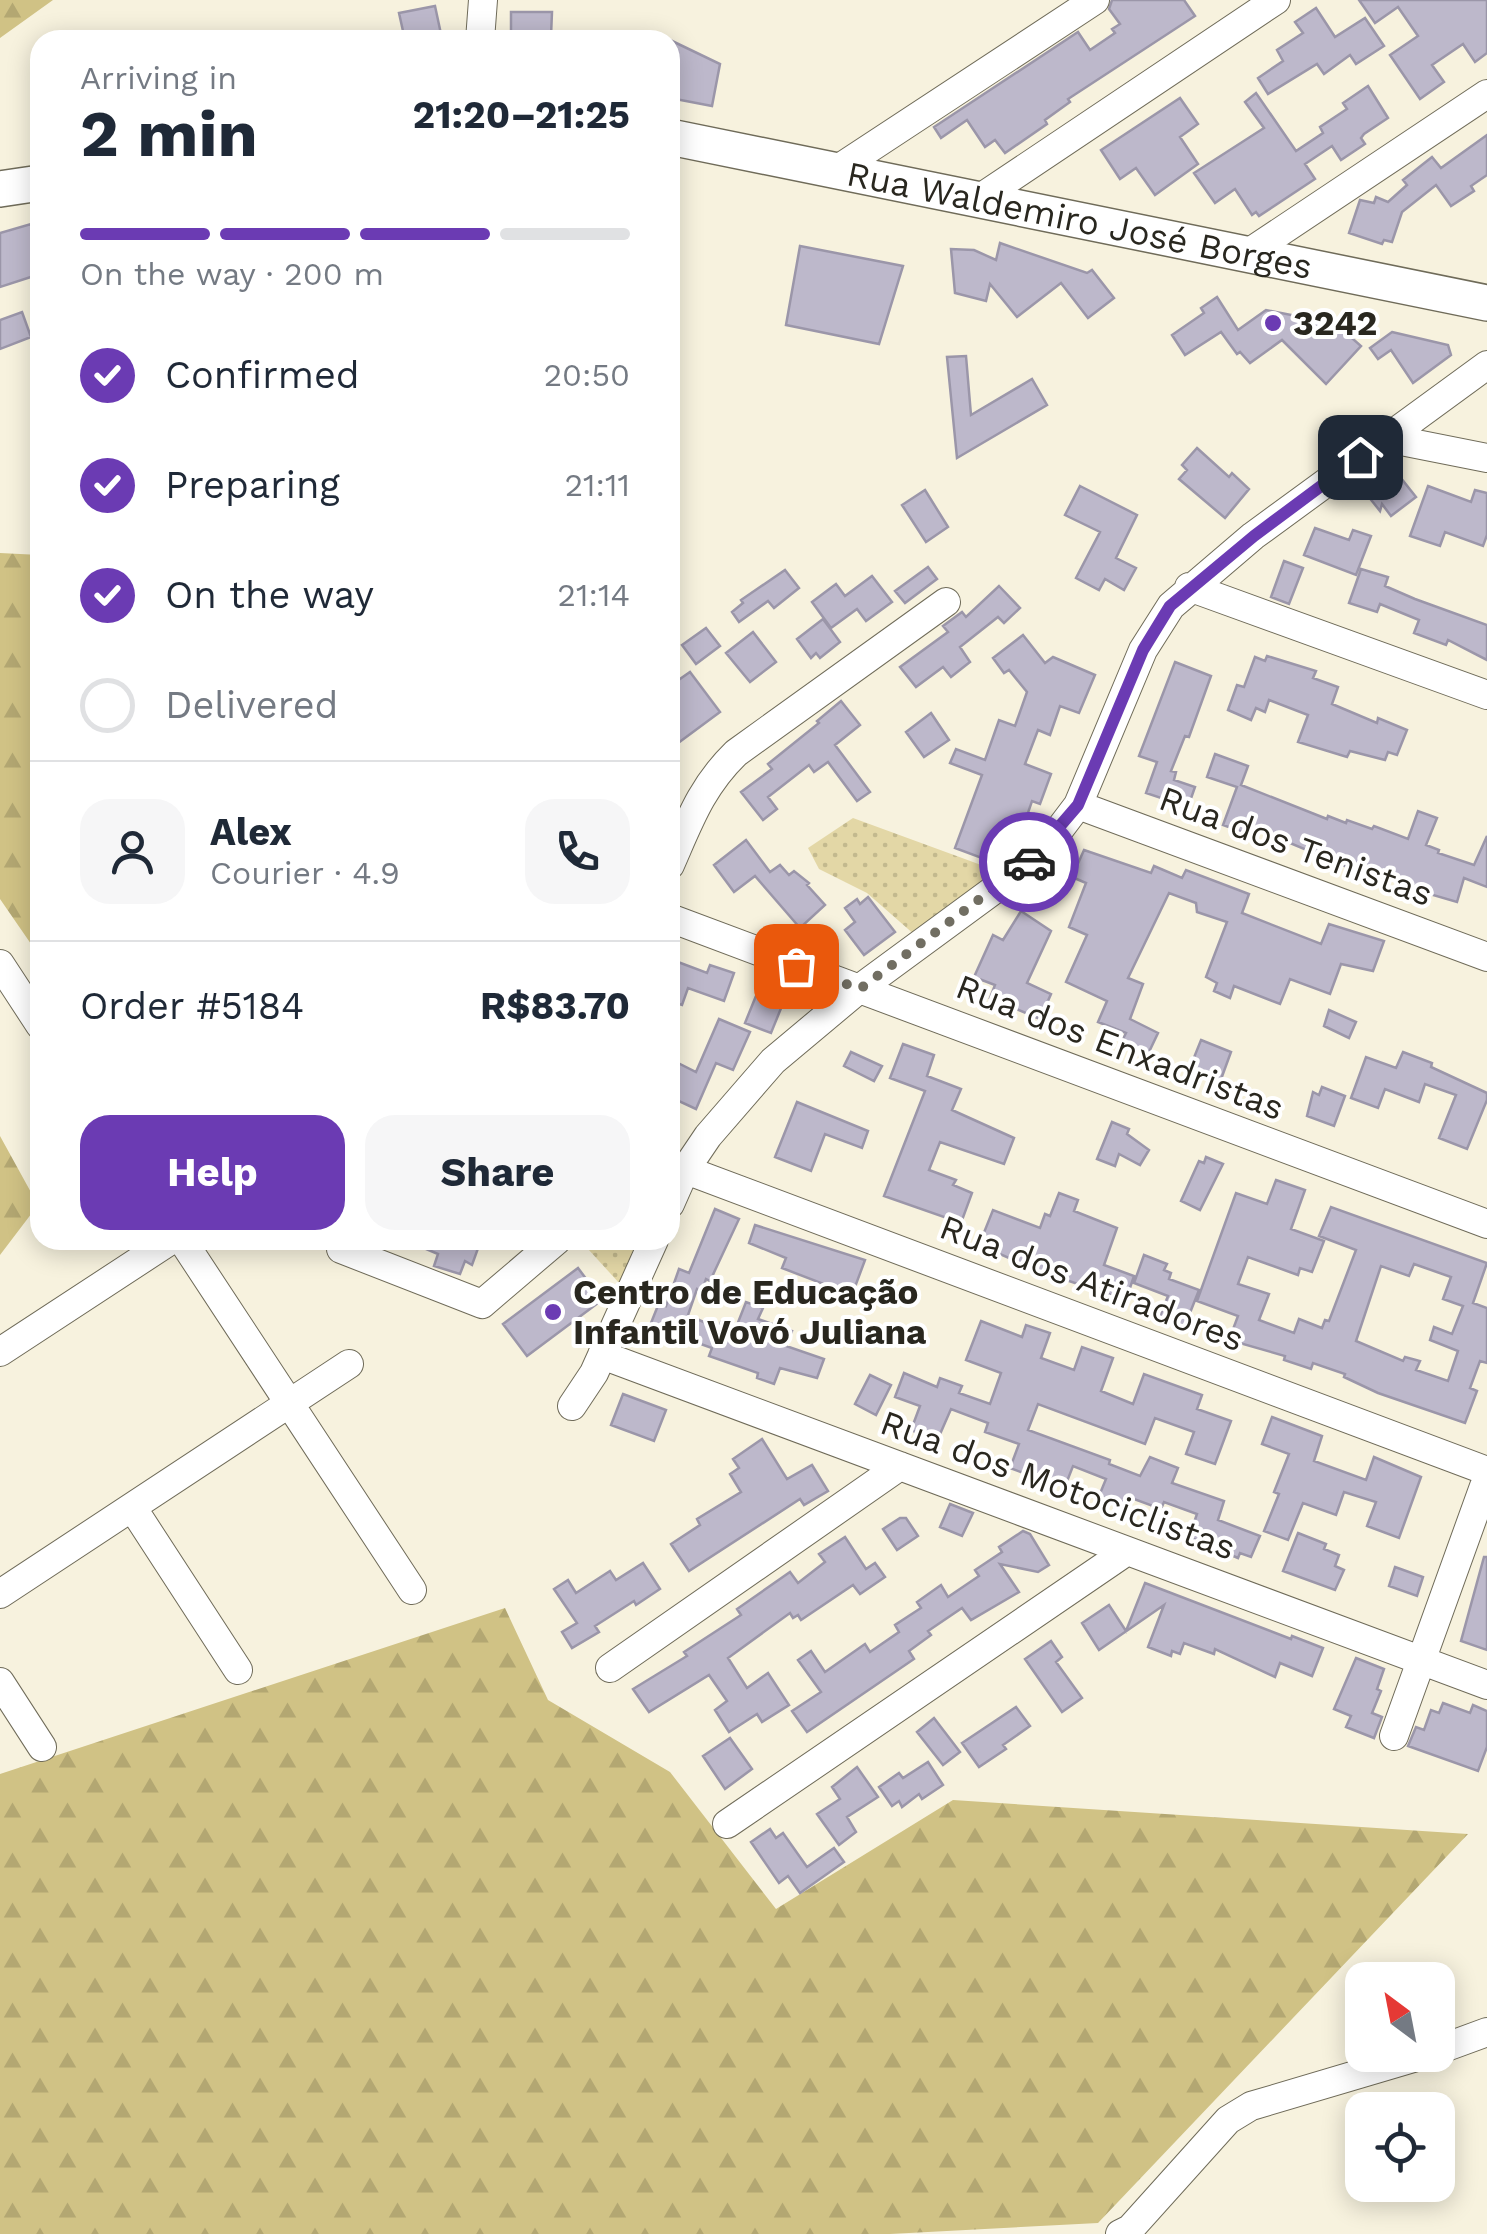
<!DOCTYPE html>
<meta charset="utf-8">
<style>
:root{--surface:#fff;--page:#f6f6f7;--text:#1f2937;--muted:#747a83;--line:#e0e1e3;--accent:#6b3bb3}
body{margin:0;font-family:"Work Sans",sans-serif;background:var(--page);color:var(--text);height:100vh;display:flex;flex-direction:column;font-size:38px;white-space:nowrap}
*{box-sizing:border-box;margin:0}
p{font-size:32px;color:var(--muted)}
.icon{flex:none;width:55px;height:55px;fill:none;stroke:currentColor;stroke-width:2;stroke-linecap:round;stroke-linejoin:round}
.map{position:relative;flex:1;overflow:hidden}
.sheet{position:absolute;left:30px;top:30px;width:650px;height:1220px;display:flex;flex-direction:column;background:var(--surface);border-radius:30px;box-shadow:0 5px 25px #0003}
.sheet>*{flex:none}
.needle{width:65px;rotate:328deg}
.fabs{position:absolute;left:1345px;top:1962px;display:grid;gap:20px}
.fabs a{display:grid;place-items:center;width:110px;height:110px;border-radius:20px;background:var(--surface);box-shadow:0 5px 25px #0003;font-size:50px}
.pin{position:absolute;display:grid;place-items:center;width:85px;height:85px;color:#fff;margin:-42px;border-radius:20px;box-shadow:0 5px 15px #0006}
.courier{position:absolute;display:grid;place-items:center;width:100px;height:100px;margin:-50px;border:8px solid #6b3bb3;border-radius:50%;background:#fff;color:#222;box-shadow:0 2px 12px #0007}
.overview em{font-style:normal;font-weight:700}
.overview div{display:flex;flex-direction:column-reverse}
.overview{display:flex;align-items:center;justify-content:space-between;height:170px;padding:0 50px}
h1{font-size:65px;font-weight:700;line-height:75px}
.bar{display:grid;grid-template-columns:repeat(4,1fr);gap:15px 10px;align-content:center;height:120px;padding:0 50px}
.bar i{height:12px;border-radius:8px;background:var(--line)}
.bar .current{background:var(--accent)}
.bar p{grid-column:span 4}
.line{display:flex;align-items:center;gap:25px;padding:0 50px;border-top:2px solid var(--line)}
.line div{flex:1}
.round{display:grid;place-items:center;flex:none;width:105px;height:105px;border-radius:30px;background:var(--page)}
ol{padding:0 50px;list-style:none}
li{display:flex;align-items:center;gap:30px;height:110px}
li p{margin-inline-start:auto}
li .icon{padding:10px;border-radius:50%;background:var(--accent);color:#fff;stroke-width:4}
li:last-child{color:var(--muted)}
li i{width:55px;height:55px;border:5px solid var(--line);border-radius:50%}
.button{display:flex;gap:20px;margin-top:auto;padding:20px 50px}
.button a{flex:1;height:115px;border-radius:30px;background:var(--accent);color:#fff;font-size:40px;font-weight:700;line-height:115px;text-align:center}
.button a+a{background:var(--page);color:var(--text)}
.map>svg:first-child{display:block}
</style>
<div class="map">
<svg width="1487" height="2234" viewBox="0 0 1487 2234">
<defs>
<pattern id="grass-dots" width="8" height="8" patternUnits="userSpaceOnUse" patternTransform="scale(2.5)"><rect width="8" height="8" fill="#e3d7a6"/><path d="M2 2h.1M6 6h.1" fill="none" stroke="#c3b98e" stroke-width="1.8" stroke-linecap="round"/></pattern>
<pattern id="forest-firs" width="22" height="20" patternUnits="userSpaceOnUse" patternTransform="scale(2.5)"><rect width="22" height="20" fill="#d0c285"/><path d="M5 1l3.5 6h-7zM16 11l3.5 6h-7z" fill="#b3a772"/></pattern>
</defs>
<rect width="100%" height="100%" fill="#f7f2de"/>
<path fill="url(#grass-dots)" d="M853,818L1003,873L916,936L867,893L819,869L808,848Z
M599,1240H637L620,1284L588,1249Z"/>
<path fill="url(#forest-firs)" d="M0,0H53L0,38Z
M0,553L40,555V957L0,899Z
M0,1136L38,1205L0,1255Z
M505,1608L548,1700L670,1772L776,1909L953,1800L1468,1834L1098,2223L890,2234H0V1774Z"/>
<path fill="#bdb8cb" stroke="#9b96a9" stroke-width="2.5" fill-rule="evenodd" d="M1112,0H1184L1195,16L1068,99L1070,102L1045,120L1047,124L1005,153L995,140L985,147L967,120L941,138L934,127L1078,32L1090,50L1115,33L1112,29L1120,24L1109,9Z
M1359,0H1487V53L1475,62L1463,44L1432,65L1444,82L1420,99L1390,55L1418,36L1398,7L1375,23Z
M435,6L441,34L405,40L399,13Z
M1316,8L1335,37L1365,18L1384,46L1356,64L1350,55L1324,74L1317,64L1268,94L1258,78L1283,61L1277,50L1303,33L1295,22Z
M511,12H552L551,36H511Z
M670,40L720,64L712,106L670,98Z
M1368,86L1388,118L1364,134L1361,138L1365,144L1341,160L1332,146L1305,164L1315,179L1259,216L1256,212L1252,215L1235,189L1215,203L1194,173L1264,128L1245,102L1256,93L1296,151L1323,133L1320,127L1347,109L1343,103Z
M1180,98L1198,124L1180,137L1198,164L1155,195L1136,168L1120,179L1101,150Z
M1487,135V175L1471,186L1474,191L1451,206L1436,185L1402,212L1392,242L1384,240L1382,244L1349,233L1360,200L1374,203L1376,197L1388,202L1407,185L1403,180L1432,157L1441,168Z
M31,224L40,251V274L0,287V233Z
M1000,243L1087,273L1092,270L1114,298L1088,318L1061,283L1017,317L990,284L986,301L955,293L951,249L974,250L996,260Z
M800,246L903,266L879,344L786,325Z
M1217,297L1238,330L1266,310L1336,324L1361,346L1326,384L1282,340L1250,363L1240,352L1237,354L1221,332L1185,355L1172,335L1204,313L1201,308Z
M22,312L31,337L0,349V320Z
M1392,332L1448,345L1451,355L1413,383L1391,350L1378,359L1370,348Z
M966,356L971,415L1032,379L1047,405L957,458L947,357Z
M1197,448L1229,477L1232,473L1249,489L1225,518L1179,479L1187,470L1182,465Z
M1393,468L1416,497L1391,516L1382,504L1380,511L1364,491Z
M1080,486L1137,515L1116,558L1136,568L1124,590L1105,579L1099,590L1076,578L1100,532L1065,515Z
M1428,486L1471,502L1475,490L1487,493V535L1483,546L1445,532L1440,546L1410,536Z
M925,490L948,527L926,542L902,505Z
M1315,528L1349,540L1353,530L1371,536L1356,575L1304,555Z
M1284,561L1303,568L1289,604L1271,597Z
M928,567L937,579L905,603L895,591Z
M1361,569L1388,577L1385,586L1415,599L1487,625V660L1448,640L1446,645L1414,633L1419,620L1380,604L1377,612L1349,603Z
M785,570L799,588L774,608L768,601L739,622L732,612L743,603L741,600Z
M872,576L892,602L866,621L857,609L831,628L812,602L836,584L845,596Z
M999,586L1020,608L1004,623L998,617L960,647L970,662L951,677L943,667L916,687L900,667L948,632L943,626L962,612L966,617Z
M823,619L840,642L820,658L816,653L811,658L797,639Z
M706,628L720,646L696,664L682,645Z
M753,632L776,662L750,682L726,653Z
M1023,635L1045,663L1053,657L1095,675L1079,713L1060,706L1050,735L1038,730L1025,764L1051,774L1040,804L1032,801L1020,836L999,828L987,860L955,848L982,775L950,763L956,749L985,760L999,720L1015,726L1027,692L1009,670L1004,673L993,658Z
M1267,656L1316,671L1313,678L1338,687L1332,704L1377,723L1378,718L1407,730L1397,755L1388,752L1385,760L1350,751L1347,757L1298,742L1308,715L1269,700L1265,712L1256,708L1251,720L1228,710L1237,685L1244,687L1255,657L1265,661Z
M1175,662L1211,676L1189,737L1185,736L1171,771L1176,772L1174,780L1195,787L1188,807L1146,793L1157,762L1139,756Z
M690,672L720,712L670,749V686Z
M841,701L860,725L835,745L870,792L857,801L828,762L814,772L809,765L768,797L777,809L763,820L741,792L772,769L768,764L819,723L817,721Z
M931,713L949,740L924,757L906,732Z
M1215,754L1248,766L1241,785L1327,819L1328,816L1346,823L1347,820L1372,829L1374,826L1408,839L1418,811L1437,818L1426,845L1439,850L1438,853L1474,865L1487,836V887L1464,878L1457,902L1426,893L1427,890L1354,862L1352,869L1259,830L1256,837L1223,825L1237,787L1207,777Z
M746,840L770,872L780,865L789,875L794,871L809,883L807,885L825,905L800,928L755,876L734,892L714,865Z
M1084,850L1151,873L1154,866L1182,878L1186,870L1249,894L1242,913L1321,944L1329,924L1384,941L1373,971L1341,964L1330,994L1290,979L1280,1004L1234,986L1230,998L1214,991L1217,983L1206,977L1227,922L1197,912L1196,903L1169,893L1128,978L1143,984L1130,1019L1158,1033L1148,1054L1122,1041L1126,1033L1098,1022L1107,1001L1066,982L1087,935L1069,927L1086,883L1072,877Z
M868,897L895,932L864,955L845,930L855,922L845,908L857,899L860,904Z
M1021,911L1051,931L1027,983L1051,994L1040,1019L990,998L995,985L974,977L993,935L1003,940Z
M670,959L707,973L710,965L734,973L724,1001L688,988L682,1005L670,1001Z
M762,981L788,991L771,1033L745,1023Z
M1329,1010L1356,1022L1349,1038L1324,1026Z
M719,1019L750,1032L733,1070L716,1063L696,1109L670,1097V1059L696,1072Z
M1201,1040L1231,1052L1220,1082L1189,1070Z
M903,1044L934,1055L927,1076L961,1089L952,1110L1014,1138L1004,1164L940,1142L929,1170L956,1180L953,1185L972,1193L961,1223L884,1196L925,1091L890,1078Z
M851,1052L882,1066L874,1081L844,1066Z
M1403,1052L1432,1063L1431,1067L1487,1093V1100L1467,1149L1439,1138L1456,1095L1425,1084L1419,1102L1385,1089L1378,1108L1351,1098L1366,1057L1396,1068Z
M1322,1087L1345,1096L1334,1126L1307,1116L1313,1092L1319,1095Z
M797,1102L868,1131L862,1148L825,1134L811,1171L775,1157Z
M1112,1122L1129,1129L1127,1134L1149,1150L1140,1165L1119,1154L1115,1166L1097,1159Z
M1206,1157L1223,1164L1200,1210L1181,1201L1199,1161L1204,1163Z
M1276,1180L1305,1190L1291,1229L1324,1241L1312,1272L1300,1268L1298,1275L1248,1257L1238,1284L1269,1294L1259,1320L1294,1333L1299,1319L1322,1328L1325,1320L1329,1321L1356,1250L1319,1236L1331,1207L1487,1263L1473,1303L1487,1308V1363L1480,1361L1470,1388L1477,1391L1465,1423L1378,1393L1344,1377L1345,1374L1313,1363L1311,1369L1284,1360L1285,1356L1229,1340L1238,1316L1197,1301L1236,1193L1267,1204ZM1414,1264L1451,1277L1443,1299L1463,1306L1452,1334L1434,1327L1430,1340L1458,1351L1448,1381L1416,1370L1420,1361L1405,1357L1403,1361L1356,1341L1381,1266L1409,1276Z
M1059,1193L1078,1200L1074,1211L1117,1228L1104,1265L1134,1276L1126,1300L1039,1271L979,1245L993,1210L1040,1228L1045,1214L1050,1216Z
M715,1209L739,1219L710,1281L706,1279L702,1291L697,1289L688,1315L719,1329L721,1322L737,1325L746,1302L763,1308L758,1319L792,1331L786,1346L824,1359L817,1378L780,1368L774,1384L757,1378L758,1373L709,1356L712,1348L684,1338L680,1346L647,1333L659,1303L666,1306L679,1269L689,1273Z
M755,1225L865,1260L852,1295L782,1268L786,1258L749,1243Z
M405,1240H481L472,1265L465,1261L460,1274L434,1266L438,1254Z
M1144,1255L1167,1264L1164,1270L1171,1273L1169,1279L1199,1290L1184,1328L1159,1318L1168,1296L1134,1283Z
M578,1268L602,1300L527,1356L503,1324Z
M981,1321L1022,1337L1026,1325L1050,1333L1041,1358L1074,1370L1082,1347L1113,1358L1101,1391L1133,1404L1144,1374L1202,1395L1197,1409L1231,1421L1215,1464L1186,1454L1194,1432L1155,1418L1145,1444L1038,1404L1028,1430L1110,1460L1109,1464L1140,1476L1150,1457L1178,1468L1172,1483L1224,1501L1218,1520L1260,1536L1251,1557L1240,1553L1238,1558L1189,1537L1197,1514L1164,1502L1161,1509L1126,1496L1122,1505L1099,1496L1106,1479L1073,1466L1066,1484L1035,1473L1034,1477L1010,1468L1019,1444L985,1432L988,1423L951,1409L937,1441L911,1430L920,1406L895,1397L904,1373L937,1387L940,1378L962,1386L959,1393L990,1404L1001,1373L966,1360Z
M870,1375L891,1385L876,1415L855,1404Z
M623,1394L666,1410L654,1441L611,1425Z
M1272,1417L1322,1436L1314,1461L1366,1480L1374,1457L1421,1477L1399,1538L1367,1526L1376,1502L1344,1492L1336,1515L1303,1503L1288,1540L1264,1531L1279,1494L1274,1492L1289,1454L1262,1444Z
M762,1439L787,1479L812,1465L828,1491L804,1505L800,1499L689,1571L671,1544L700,1525L697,1519L741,1492L730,1474L739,1468L733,1459Z
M950,1504L973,1513L962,1536L940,1527Z
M900,1518H906L918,1536L897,1550L883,1529Z
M1023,1531L1030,1534L1049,1565L1038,1572L1000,1564L1019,1592L971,1620L962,1608L928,1631L931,1635L909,1651L914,1659L807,1732L792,1711L821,1692L798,1660L811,1651L825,1672L865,1644L870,1652L899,1632L895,1625L921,1608L917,1602L941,1585L948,1597L979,1576L975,1570L1002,1552L999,1547Z
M1298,1533L1326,1544L1324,1549L1339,1555L1335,1566L1344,1570L1335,1590L1283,1571Z
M845,1537L866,1569L875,1563L885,1577L860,1594L853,1585L801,1620L798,1615L793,1618L790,1613L728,1658L747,1688L768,1673L789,1705L762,1722L757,1714L729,1732L715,1710L727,1701L709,1675L649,1712L633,1689L687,1656L684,1652L741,1615L737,1609L790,1572L798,1583L825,1562L819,1554Z
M1484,1557H1487V1650L1461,1641Z
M643,1563L660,1589L636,1605L634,1601L595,1626L599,1632L572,1648L562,1632L577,1623L554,1589L568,1580L576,1593L610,1571L616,1580Z
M1395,1567L1423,1577L1417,1596L1389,1586Z
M1145,1583L1291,1639L1292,1636L1323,1648L1312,1676L1280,1663L1275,1677L1215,1649L1214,1654L1184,1643L1180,1654L1172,1651L1171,1656L1148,1647L1164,1605L1099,1650L1082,1623L1109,1605L1126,1631Z
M1051,1641L1062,1657L1056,1662L1082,1698L1062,1712L1025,1659Z
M1356,1658L1384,1669L1377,1689L1381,1691L1372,1713L1382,1717L1374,1738L1346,1727L1351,1716L1334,1709Z
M1443,1703L1470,1713L1473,1705L1487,1711V1747L1478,1771L1408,1746L1416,1727L1424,1730L1431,1710L1439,1713Z
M1016,1707L1030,1726L1003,1745L1006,1749L979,1767L962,1743Z
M934,1718L960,1752L943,1765L917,1732Z
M730,1738L752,1769L725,1789L703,1756Z
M928,1762L943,1785L922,1799L919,1794L902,1807L899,1801L892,1806L879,1787L899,1773L903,1778Z
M857,1767L878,1797L847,1817L856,1832L839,1845L817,1814L840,1799L832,1787Z
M770,1829L776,1838L783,1833L807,1867L834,1848L844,1862L800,1893L788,1876L779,1883L751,1842Z"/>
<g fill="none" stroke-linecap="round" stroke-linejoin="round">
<g stroke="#6f6b59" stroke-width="30">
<path id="minor" d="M480,40L483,0
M838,169L1095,0
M979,199L1276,0
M1247,254L1487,94
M1386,438L1487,458
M1189,587L1487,695
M1078,805L1487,957
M670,865C689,822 701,787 736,753L946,602
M670,918L1487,1224
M0,964L40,1025
M670,1164L1487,1471
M670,1204L685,1170L708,1136L773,1061L859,989L1014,875L1056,834L1078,805L1143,650L1171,606L1253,536L1487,365
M182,1240L412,1590
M341,1249L482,1304L557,1240
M0,1352L171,1240
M602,1355L1487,1685
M572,1406L594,1373L654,1240
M132,1507L238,1670
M0,1594L349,1364
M610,1668L900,1466
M0,1682L42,1747
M1394,1736L1487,1478
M727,1824L1127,1551
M1438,2050L1487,2032
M1120,2234L1130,2229L1228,2120L1251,2106L1423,2055"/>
</g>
<g stroke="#6f6b59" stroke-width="38">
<g id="major">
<path id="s1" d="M670,137L1487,303"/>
<path d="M0,189L40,183"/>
</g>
</g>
<use href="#minor" stroke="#fff" stroke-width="28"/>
<use href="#major" stroke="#fff" stroke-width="35"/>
</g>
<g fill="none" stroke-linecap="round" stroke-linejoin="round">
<path stroke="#716e62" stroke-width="10" stroke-dasharray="0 18" d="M796,966L860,989L1029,862"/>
<path stroke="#6b3bb3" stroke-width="12" d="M1029,862L1078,805L1143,650L1170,606L1254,536L1360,457"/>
</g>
<g fill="#6b3bb3" stroke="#fff" stroke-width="4">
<circle cx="1273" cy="323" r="10"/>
<circle cx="553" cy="1312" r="10"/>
</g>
<g text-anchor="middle" stroke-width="8" stroke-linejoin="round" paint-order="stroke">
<g font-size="35" fill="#29271f" stroke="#fff">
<text dy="12" stroke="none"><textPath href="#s1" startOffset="418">Rua Waldemiro José Borges</textPath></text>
<text transform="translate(1296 846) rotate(20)" y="12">Rua dos Tenistas</text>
<text transform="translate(1120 1047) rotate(21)" y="12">Rua dos Enxadristas</text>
<text transform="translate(1092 1283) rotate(21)" y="12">Rua dos Atiradores</text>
<text transform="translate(1058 1485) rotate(20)" y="12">Rua dos Motociclistas</text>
</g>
<g font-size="35" font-weight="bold" fill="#29271f" stroke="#fff" text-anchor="start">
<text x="1293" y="335">3242</text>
<text x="573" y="1304">Centro de Educação<tspan x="573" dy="40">Infantil Vovó Juliana</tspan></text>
</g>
</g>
</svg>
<div class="fabs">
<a><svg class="needle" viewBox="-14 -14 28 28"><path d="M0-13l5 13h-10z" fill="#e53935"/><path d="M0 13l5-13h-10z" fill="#747a83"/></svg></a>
<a><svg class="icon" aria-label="locate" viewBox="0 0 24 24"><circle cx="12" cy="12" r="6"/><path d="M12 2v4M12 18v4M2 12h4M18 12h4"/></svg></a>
</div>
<div class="pin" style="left:796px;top:966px;background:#ea580c"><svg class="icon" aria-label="bag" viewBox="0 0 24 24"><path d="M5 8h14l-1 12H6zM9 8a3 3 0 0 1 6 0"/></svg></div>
<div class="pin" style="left:1360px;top:457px;background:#1f2937"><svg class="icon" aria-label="home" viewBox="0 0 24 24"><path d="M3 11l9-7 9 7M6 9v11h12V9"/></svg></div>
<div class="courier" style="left:1029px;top:862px"><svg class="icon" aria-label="car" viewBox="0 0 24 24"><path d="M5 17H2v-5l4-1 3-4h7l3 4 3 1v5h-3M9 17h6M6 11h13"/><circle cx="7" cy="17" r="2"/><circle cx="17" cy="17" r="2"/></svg></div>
<section class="sheet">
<div class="overview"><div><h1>2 min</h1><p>Arriving in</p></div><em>21:20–21:25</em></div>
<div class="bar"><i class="current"></i><i class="current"></i><i class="current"></i><i></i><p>On the way · 200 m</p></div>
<ol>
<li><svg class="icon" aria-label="check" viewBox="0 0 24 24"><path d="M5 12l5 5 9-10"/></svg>Confirmed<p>20:50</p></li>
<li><svg class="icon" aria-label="check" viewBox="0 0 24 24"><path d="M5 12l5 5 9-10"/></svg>Preparing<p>21:11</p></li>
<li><svg class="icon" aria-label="check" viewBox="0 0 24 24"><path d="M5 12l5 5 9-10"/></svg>On the way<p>21:14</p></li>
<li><i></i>Delivered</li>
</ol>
<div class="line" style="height:180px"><a class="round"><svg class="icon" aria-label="person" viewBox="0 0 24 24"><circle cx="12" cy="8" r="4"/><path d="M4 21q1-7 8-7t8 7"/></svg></a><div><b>Alex</b><p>Courier · 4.9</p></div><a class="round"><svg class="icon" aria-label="phone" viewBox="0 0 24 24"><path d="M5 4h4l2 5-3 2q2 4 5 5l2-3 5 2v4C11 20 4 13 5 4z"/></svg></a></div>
<div class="line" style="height:130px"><div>Order #5184</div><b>R$83.70</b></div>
<div class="button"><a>Help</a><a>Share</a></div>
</section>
</div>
